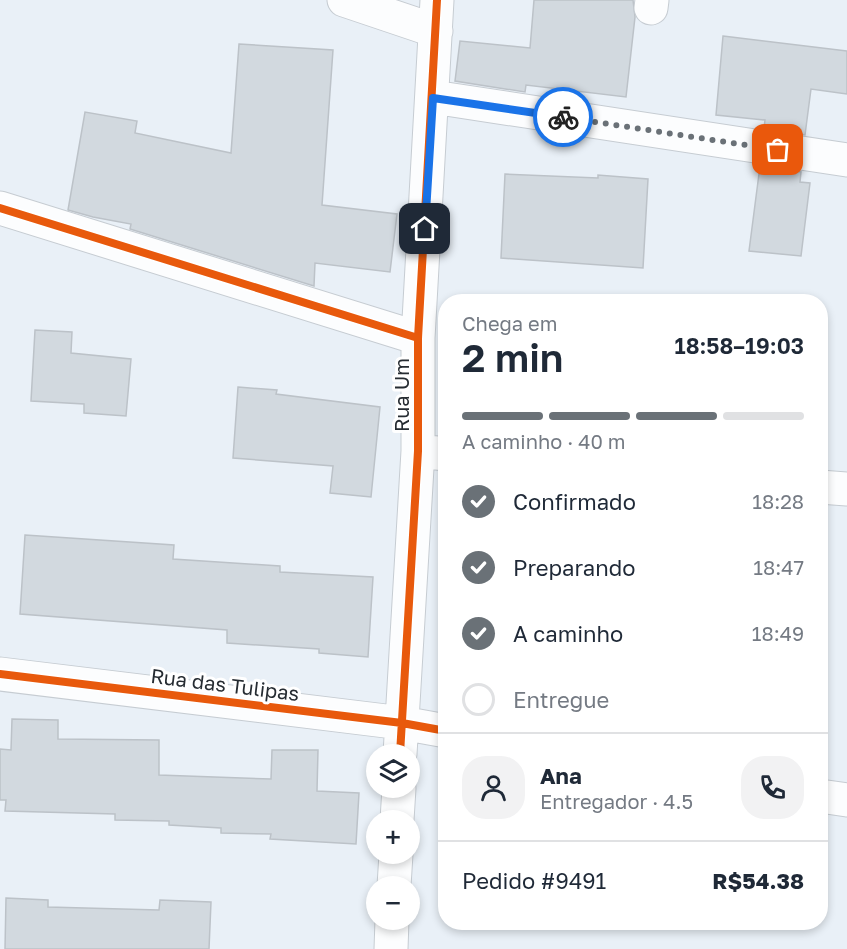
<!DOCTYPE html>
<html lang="pt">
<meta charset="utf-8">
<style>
:root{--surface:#fff;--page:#f2f2f3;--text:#1f2937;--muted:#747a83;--line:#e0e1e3;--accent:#6a7177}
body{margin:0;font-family:"Golos Text",sans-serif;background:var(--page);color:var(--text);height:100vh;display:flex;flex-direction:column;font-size:22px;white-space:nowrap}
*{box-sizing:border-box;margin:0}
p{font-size:20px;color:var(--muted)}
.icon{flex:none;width:33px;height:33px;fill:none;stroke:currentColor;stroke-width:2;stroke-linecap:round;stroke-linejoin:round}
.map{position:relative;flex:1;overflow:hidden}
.side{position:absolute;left:438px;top:294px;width:390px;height:636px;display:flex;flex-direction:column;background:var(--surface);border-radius:24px;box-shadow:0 3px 9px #0003}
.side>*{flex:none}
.tools{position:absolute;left:366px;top:744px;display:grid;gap:12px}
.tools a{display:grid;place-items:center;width:54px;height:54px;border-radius:50%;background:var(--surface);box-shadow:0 3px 9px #0003;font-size:30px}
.pin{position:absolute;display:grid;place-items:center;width:51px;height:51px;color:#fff;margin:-26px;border-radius:12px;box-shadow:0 3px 9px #0006}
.courier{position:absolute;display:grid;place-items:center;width:60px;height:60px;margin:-30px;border:4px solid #1a73e8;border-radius:50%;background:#fff;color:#222;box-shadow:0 2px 8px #0007}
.summary em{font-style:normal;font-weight:600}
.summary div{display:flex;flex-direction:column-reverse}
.summary{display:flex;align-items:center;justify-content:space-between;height:102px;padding:0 24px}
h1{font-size:39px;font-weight:600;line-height:45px}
.bar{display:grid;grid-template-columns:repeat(4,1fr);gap:9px 6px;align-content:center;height:72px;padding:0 24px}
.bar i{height:8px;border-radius:4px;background:var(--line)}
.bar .active{background:var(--accent)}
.bar p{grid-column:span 4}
.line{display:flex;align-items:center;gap:15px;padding:0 24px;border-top:2px solid var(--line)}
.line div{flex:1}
.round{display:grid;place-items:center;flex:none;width:63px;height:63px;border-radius:24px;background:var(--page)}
ol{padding:0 24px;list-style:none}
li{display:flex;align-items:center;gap:18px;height:66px}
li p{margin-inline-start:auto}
li .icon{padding:6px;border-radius:50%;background:var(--accent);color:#fff;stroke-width:4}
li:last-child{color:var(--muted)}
li i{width:33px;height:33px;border:3px solid var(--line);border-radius:50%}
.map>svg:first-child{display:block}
</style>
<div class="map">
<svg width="847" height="949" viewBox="0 0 847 949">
<rect width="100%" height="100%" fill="#e9f0f7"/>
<path fill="#d2d9df" stroke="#bcc2c8" stroke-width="1.5" d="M534,0H633L635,17L626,97L526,85L525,92L455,81L460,41L530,48Z
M723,36L847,51V94L811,89L805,135L764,128L765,120L716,115Z
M239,44L333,50L322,205L397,214L390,272L315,263L314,286L130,229L131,224L93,217L68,210L85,112L137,121L135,133L231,153Z
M760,166L801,172L800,182L810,183L801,256L749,251Z
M505,174L598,178V175L648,179L643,268L501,258Z
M35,330L72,332L71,353L131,359L126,416L84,413V404L31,401Z
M238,387L277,390L276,394L380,407L371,497L330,493L333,466L233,458Z
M25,535L174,545L173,559L280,566V572L373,577L368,657L319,653V649L227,643V630L20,614Z
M12,719L58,720V739L159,740V775L271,779L272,750H318L317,791L359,793L356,844L270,839L271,834L221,833V828L169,825V821L115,820V814L5,811L6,800H0V749L11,750Z
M6,898L48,900V907L159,910L160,900L211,902L209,949H5Z"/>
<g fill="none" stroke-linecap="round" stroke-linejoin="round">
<g stroke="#c6ccd2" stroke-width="35">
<path id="minor" d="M344,0L436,31
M651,8L652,0
M433,97L847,160
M0,208L418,338
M418,451L446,454
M820,487L847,489
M0,674L402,723L446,731
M400,754L418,451V338L437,0
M820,796L847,800
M397,820L399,788
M394,886L396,854
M391,949L392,920"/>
</g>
<use href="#minor" stroke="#fcfdfe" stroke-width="33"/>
<g stroke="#fff" stroke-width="11">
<path id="cycleway" d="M0,208L418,338
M0,674L402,723L446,731
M400,754L418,451V338L437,0"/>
</g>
<use href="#cycleway" stroke="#e8590c" stroke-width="8"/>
</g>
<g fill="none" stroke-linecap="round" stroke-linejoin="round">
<path stroke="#6a7177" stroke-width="6" stroke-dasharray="0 10.8" d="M563,117L778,150"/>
<path stroke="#1a73e8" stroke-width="8" d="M425,229L433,98L563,117"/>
</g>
<g text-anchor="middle" stroke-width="6" stroke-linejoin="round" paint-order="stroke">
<g font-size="20" fill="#262c32" stroke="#fff">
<text transform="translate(402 395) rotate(-90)" y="7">Rua Um</text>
<text transform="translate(225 685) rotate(7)" y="7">Rua das Tulipas</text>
</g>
</g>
</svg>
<div class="tools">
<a><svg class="icon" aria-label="layers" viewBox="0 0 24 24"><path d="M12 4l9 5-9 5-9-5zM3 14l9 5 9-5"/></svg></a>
<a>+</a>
<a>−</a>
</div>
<div class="pin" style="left:778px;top:150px;background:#ea580c"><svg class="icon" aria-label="bag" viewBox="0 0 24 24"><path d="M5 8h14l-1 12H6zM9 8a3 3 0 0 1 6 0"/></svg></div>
<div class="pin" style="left:425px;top:229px;background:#1f2937"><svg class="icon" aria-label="home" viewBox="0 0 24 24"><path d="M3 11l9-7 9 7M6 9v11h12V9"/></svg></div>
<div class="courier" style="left:563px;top:117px"><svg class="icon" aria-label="bike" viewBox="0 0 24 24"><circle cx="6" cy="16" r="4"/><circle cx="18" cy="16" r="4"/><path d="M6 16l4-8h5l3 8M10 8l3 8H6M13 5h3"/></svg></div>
<section class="side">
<div class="summary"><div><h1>2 min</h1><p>Chega em</p></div><em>18:58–19:03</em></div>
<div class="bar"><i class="active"></i><i class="active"></i><i class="active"></i><i></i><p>A caminho · 40 m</p></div>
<ol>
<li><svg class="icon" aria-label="check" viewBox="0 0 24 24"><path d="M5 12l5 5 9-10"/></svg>Confirmado<p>18:28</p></li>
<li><svg class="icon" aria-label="check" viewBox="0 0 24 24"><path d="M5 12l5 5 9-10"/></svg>Preparando<p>18:47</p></li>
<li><svg class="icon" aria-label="check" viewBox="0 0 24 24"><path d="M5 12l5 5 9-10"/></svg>A caminho<p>18:49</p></li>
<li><i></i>Entregue</li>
</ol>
<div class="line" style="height:108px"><a class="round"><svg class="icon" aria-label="person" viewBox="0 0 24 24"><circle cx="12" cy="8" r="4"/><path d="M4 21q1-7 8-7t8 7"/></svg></a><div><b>Ana</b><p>Entregador · 4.5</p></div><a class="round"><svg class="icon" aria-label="phone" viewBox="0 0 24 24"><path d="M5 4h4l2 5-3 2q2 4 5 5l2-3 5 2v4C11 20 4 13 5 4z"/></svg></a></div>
<div class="line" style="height:78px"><div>Pedido #9491</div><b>R$54.38</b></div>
</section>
</div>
